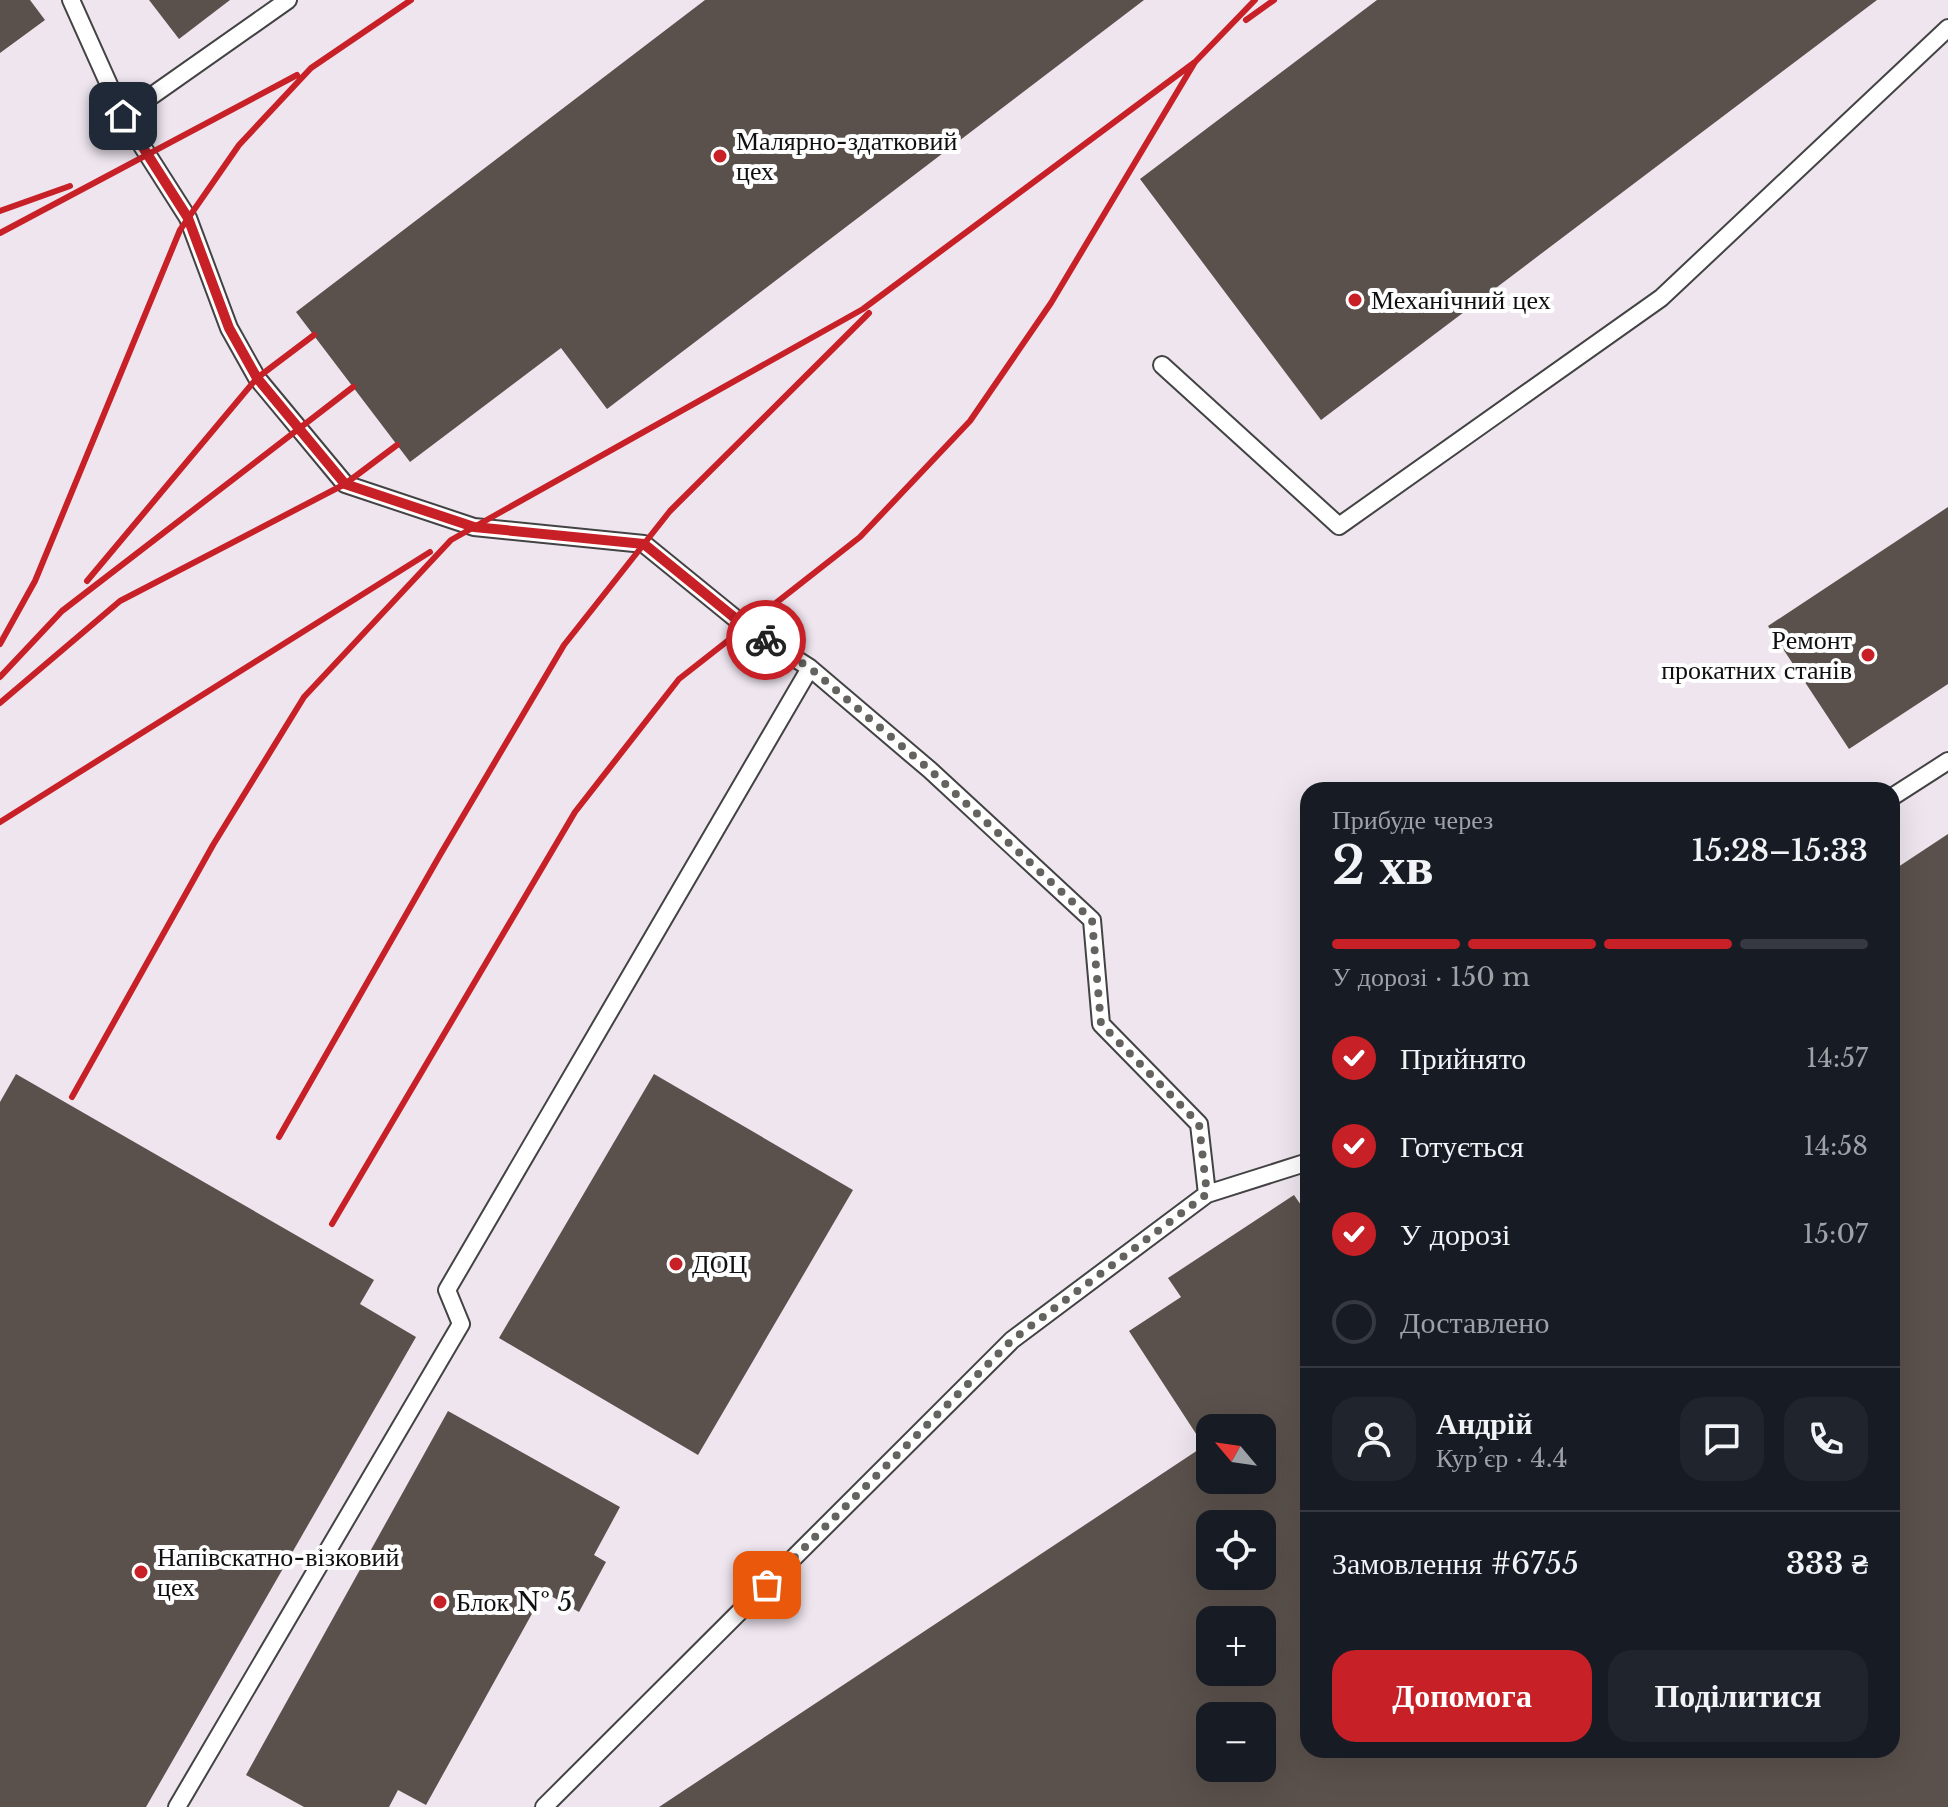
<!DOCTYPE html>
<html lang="uk">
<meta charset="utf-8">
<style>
:root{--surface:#171b24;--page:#20242c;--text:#f1f3f6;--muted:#9ea1a6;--line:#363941;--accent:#c82027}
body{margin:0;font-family:"Libre Baskerville",serif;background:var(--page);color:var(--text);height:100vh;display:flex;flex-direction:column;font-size:30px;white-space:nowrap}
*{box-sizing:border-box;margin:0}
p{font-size:26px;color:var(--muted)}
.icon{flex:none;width:44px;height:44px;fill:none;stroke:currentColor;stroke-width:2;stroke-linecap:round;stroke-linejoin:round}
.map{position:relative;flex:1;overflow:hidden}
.drawer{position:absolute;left:1300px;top:782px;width:600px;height:976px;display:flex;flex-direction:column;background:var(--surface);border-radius:24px;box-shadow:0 8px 32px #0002}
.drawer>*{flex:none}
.needle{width:52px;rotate:299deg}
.buttons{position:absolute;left:1196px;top:1414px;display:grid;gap:16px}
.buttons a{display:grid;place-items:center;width:80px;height:80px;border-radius:16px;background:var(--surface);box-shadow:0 8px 32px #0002;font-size:40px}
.pin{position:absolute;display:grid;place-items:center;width:68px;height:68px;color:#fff;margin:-34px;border-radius:16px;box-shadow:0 4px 12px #0006}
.courier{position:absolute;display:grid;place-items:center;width:80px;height:80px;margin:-40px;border:6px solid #c82027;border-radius:50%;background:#fff;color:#222;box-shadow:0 2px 10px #0007}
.overview em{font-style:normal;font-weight:600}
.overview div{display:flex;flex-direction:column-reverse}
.overview{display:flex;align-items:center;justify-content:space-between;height:136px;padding:0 32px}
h1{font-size:52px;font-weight:600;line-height:60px}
.bar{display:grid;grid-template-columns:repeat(4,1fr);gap:12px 8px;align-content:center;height:96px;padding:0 32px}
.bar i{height:10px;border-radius:6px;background:var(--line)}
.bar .selected{background:var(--accent)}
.bar p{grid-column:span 4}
.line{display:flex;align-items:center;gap:20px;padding:0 32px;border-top:2px solid var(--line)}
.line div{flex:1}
.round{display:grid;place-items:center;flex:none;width:84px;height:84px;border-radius:24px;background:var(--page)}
ol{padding:0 32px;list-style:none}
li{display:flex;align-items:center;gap:24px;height:88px}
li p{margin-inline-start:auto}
li .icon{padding:8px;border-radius:50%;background:var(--accent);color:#fff;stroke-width:4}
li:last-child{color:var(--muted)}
li i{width:44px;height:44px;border:4px solid var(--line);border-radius:50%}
.cta{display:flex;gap:16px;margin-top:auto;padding:16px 32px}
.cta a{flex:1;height:92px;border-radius:24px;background:var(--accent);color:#fff;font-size:32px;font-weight:600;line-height:92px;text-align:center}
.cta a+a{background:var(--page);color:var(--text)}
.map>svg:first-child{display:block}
</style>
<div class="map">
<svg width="1948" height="1807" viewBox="0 0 1948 1807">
<rect width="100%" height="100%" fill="#fffdf4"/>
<path fill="#eee5ef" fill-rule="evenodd" d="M0,0H1948V1807H0ZM1308,790H1892V1750H1308ZM1210,1428H1262V1480H1210ZM1210,1524H1262V1576H1210ZM1210,1620H1262V1672H1210ZM1210,1716H1262V1768H1210Z"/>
<path fill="#5a514c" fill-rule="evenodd" d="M0,0H30L45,20L0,53Z
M149,0H230L179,39Z
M705,0H1144L607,409L561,348L410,462L296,312Z
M1377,0H1877L1321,420L1140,179Z
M1948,507V684L1849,749L1768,626Z
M1948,834V1807H659L1204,1446L1129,1331L1181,1297L1168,1278L1294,1195L1308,1215V1750H1892V871ZM1210,1428H1262V1480H1210ZM1210,1524H1262V1576H1210ZM1210,1620H1262V1672H1210ZM1210,1716H1262V1768H1210Z
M16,1074L374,1280L360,1304L416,1337L146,1807H0V1102Z
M654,1074L853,1190L698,1455L499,1338Z
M448,1411L620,1507L594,1555L606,1562L579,1612L544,1592L426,1805L398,1790L389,1807H304L246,1775Z"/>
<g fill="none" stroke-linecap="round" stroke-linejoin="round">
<g stroke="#434343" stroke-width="20">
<path id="service" d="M71,0L123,116L188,218L229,328L257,378L345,484L474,527L644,544L746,627L810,668L930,770L1092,920L1101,1024L1199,1124L1207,1194
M123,116L288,0
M1162,365L1339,526L1661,298L1948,28
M1892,797L1948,761
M177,1807L461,1324L447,1290L810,668
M544,1807L1012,1340L1207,1194L1308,1162"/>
</g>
<use href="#service" stroke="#fff" stroke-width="16"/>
<path stroke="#c82027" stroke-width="6" d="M1246,20L1274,0
M0,211L70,186
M0,233L297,75
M87,581L257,378L314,335
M0,644L35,581L180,230L239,145L311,68L411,0
M0,677L62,611L353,387
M0,703L120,601L345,484L397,445
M0,822L430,552
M72,1097L213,845L304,697L451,540L863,309L1195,62
M279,1137L440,855L564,645L670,511L869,313
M332,1224L575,812L679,679L860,537L970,421L1051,303L1195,62L1255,0"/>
</g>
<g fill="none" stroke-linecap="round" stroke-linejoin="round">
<path stroke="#646360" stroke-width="8" stroke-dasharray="0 14.4" d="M766,640L810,668L930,770L1092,920L1101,1024L1199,1124L1207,1194L1012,1340L767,1585"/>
<path stroke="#c82027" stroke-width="10" d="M123,116L188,218L229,328L257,378L345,484L474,527L644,544L746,627L766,640"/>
</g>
<g fill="#c82027" stroke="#fff" stroke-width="3">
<circle cx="720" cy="156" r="8"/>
<circle cx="1355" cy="300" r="8"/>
<circle cx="1868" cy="655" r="8"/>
<circle cx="676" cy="1264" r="8"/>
<circle cx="141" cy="1572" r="8"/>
<circle cx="440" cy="1602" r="8"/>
</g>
<g text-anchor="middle" stroke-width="8" stroke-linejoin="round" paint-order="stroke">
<g font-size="26" fill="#101010" stroke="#fff" text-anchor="start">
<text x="736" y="150">Малярно-здатковий<tspan x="736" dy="30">цех</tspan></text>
<text x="1371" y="309">Механічний цех</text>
<text x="1852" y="649" text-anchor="end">Ремонт<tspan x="1852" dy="30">прокатних станів</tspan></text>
<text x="692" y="1273">ДОЦ</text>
<text x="157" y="1566">Напівскатно-візковий<tspan x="157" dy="30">цех</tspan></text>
<text x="456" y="1611">Блок № 5</text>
</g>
</g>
</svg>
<div class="buttons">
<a><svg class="needle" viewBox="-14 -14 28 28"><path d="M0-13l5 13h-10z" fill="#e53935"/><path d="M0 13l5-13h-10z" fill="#9ea1a6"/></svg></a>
<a><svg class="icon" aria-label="locate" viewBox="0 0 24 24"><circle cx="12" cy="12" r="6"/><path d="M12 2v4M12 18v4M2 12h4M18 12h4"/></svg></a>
<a>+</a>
<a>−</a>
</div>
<div class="pin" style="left:767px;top:1585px;background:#ea580c"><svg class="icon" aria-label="bag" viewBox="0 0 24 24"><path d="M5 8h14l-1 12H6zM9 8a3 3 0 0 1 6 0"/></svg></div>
<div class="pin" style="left:123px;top:116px;background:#1f2937"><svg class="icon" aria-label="home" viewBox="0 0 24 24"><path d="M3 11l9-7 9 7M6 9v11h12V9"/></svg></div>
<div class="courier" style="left:766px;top:640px"><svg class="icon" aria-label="bike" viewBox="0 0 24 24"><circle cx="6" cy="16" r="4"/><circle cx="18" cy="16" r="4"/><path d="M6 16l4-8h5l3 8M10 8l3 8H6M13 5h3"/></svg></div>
<section class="drawer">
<div class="overview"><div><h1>2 хв</h1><p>Прибуде через</p></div><em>15:28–15:33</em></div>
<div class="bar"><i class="selected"></i><i class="selected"></i><i class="selected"></i><i></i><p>У дорозі · 150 m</p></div>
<ol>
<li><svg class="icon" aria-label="check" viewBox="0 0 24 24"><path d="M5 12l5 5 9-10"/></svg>Прийнято<p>14:57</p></li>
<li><svg class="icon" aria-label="check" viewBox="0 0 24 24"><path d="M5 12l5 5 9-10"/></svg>Готується<p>14:58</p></li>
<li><svg class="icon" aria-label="check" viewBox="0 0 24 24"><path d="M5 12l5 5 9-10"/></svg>У дорозі<p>15:07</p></li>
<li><i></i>Доставлено</li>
</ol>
<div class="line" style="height:144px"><a class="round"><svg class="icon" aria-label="person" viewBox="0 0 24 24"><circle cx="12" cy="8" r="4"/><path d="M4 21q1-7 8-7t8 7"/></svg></a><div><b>Андрій</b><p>Кур’єр · 4.4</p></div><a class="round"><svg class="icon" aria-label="chat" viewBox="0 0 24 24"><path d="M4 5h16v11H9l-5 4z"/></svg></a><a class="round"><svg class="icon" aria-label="phone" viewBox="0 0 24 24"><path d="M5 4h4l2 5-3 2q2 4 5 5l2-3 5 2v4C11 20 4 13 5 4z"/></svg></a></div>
<div class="line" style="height:104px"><div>Замовлення #6755</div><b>333 ₴</b></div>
<div class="cta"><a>Допомога</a><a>Поділитися</a></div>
</section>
</div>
